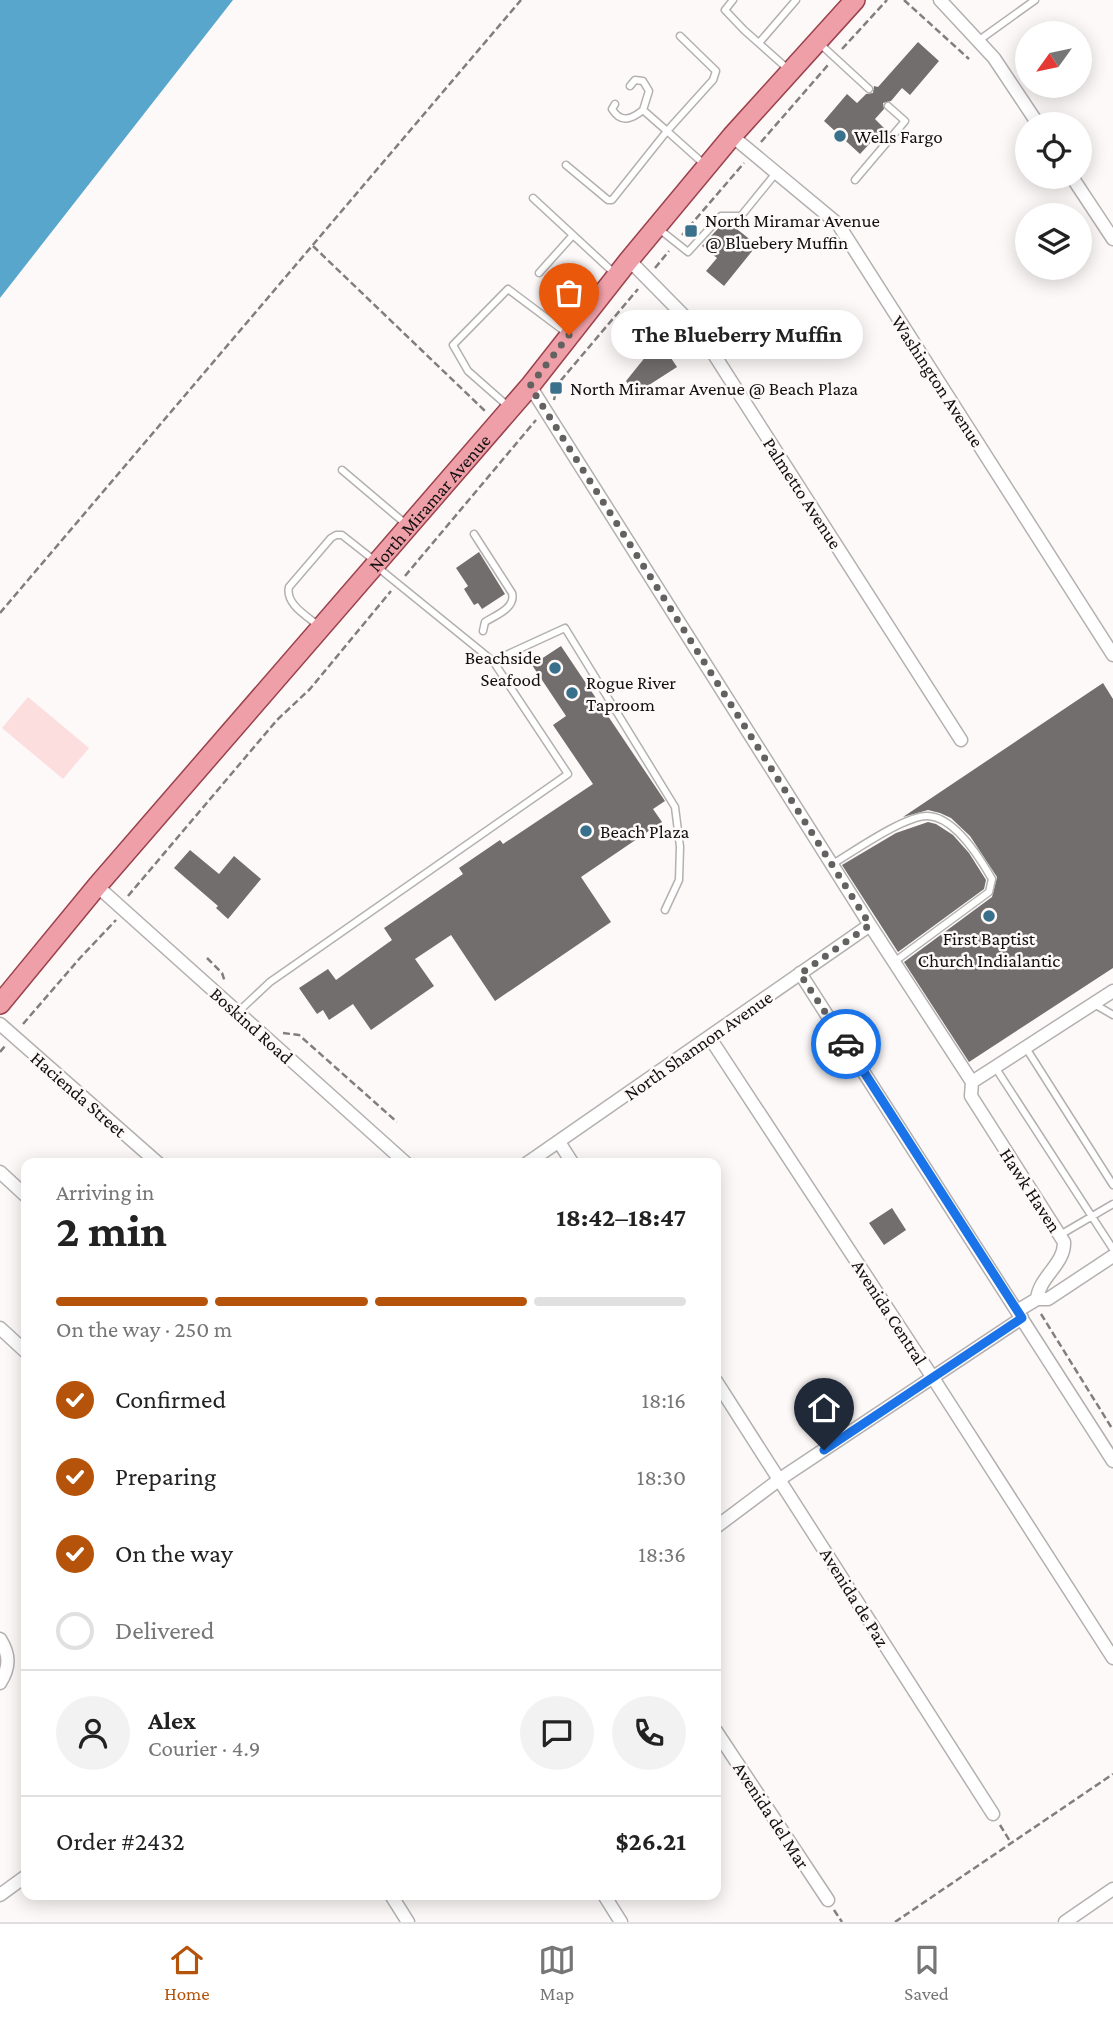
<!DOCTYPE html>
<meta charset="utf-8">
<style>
:root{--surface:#fff;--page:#f2f2f2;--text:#222;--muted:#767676;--line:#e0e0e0;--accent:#b45309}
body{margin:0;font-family:"Crimson Pro",serif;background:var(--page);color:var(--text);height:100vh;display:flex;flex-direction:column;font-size:26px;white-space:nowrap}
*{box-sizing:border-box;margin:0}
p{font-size:23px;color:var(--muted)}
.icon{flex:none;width:38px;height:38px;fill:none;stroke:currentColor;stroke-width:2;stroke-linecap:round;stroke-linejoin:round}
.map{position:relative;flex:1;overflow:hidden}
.sheet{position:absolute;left:21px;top:1158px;width:700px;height:742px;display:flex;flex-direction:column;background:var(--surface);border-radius:14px;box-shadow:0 4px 18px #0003}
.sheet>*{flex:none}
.needle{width:46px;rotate:237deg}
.controls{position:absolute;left:1015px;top:21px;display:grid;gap:14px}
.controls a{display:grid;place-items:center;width:77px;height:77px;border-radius:50%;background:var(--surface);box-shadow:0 4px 18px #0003;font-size:35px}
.pin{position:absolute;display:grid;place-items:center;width:60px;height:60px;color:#fff;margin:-72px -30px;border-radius:50% 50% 50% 0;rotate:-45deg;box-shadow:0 0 7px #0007}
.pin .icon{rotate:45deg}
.courier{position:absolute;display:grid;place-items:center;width:70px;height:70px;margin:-35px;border:5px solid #1a73e8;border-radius:50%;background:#fff;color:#222;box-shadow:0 2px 9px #0007}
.bubble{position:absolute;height:49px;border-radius:24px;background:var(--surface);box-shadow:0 4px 18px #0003;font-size:23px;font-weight:700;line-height:49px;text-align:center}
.head em{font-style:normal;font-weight:700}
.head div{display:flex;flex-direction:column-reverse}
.head{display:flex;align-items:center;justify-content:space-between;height:119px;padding:0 35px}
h1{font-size:46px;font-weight:700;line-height:52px}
.bar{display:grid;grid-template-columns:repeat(4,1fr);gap:10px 7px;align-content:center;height:84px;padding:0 35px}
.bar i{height:9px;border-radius:5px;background:var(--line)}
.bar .active{background:var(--accent)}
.bar p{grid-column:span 4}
.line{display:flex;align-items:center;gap:18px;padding:0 35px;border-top:2px solid var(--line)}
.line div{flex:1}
.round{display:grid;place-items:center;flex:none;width:74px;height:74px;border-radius:37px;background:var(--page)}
ol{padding:0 35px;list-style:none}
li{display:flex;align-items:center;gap:21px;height:77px}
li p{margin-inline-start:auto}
li .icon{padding:7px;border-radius:50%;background:var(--accent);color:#fff;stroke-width:4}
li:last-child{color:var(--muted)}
li i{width:38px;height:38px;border:4px solid var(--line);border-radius:50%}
.tabs{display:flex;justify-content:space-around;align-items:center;height:98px;border-top:2px solid var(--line);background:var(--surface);font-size:19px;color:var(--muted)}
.tabs a{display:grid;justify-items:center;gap:4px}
.tabs .active{color:var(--accent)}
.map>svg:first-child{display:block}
</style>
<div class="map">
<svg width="1113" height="1922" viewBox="0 0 1113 1922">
<rect width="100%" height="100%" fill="#fef9f9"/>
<path fill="#fddedf" d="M28,697L89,748L63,779L2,728Z"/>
<path fill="#59a6cc" d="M0,0H233L0,298Z"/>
<path fill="#726e6e" d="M918,42L939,61L910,95L902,88L891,101L883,103L884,109L875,119L884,128L860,154L824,121L847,94L857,103L866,94L873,93L874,86L878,87Z
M724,222H728L757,245L724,286L706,271L717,258L702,246Z
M659,340L677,367L635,394L626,381Z
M479,552L505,594L482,609L478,603L474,605L464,589L468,586L456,568Z
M561,646L665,801L653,809L662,822L581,877L611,922L495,1001L451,935L415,959L434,986L371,1030L353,1004L329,1020L323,1010L317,1014L299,988L328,969L336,980L392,940L384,928L463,874L459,868L500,840L503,844L593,784L553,725L566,716L532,665Z
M1103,683L1113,699V968L969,1062L904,962L992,897L997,877L970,836L951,818L940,813L928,810L903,817Z
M928,822L936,824L953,835L969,853L986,880L984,889L898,952L842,865L896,833Z
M190,850L219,874L234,856L261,879L228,919L216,908L218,906L174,868Z
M892,1208L906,1230L884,1245L869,1223Z"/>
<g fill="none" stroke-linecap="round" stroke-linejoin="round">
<g stroke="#b4b0b0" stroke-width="9">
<path id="service" d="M733,0L725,10L744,30L789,70
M978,41L1035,0
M759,43L796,0
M819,43L869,89
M630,86L635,80L643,81L649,91L643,110L667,131L713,80L716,71L680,36
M615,104L612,109C621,124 632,119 643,110
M566,165L608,200H612L667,131L705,165
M855,180L905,121L888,106
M533,198L614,273
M659,229L688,252L721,216H741L776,173
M539,273L573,235
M509,407L468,371L453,345L508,289L568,334
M342,470L407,525
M474,534L512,593C516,608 496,615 485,622L483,631
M319,626C307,616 285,604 289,587L331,538L336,535H342L375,561
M493,661L565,628L675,807L680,847L679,880L665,910
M831,865C853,852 905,815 928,816C955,817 980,858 992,879L989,892L894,962
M1094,1004L1113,1015
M238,1012L270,982L568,774L493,661L376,566
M1026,1048L1113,1185
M995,1067L1113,1249
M1060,1235L1113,1204"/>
</g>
<g stroke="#b4b0b0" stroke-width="15">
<path id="minor" d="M940,0L994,58L1038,124
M732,136L838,224L1113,655
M1072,177L1113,239
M629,260L699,331L961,740
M530,386L870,925L972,1082
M97,886L407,1164
M800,973L1113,1461
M0,1024L159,1164
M710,1038L933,1378L1113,1658
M972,1082L971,1096L1064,1242C1065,1264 1039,1277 1037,1299
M972,1082L1113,991
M559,1142L573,1164
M526,1164L870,925
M0,1172L26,1196
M1017,1311L1037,1299H1048L1113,1256
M0,1328L26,1352
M716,1381L993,1814
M716,1527L780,1479L1022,1318
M0,1639C10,1655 10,1667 0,1683
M716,1731L828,1900
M0,1895L26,1876
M391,1895L408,1922
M604,1895L621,1922
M1065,1922L1113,1889"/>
</g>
<g stroke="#9b434d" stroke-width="22">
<g id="primary">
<path id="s1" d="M0,1004L97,886L530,386L629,260L732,136L855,0"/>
</g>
</g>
<path stroke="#817e7e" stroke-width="2.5" stroke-dasharray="7 3.5" stroke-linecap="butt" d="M904,0L969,59
M842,49L887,0
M761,142L828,65
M682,235L744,163
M313,246L485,411
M655,268L669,251
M554,400L557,385L638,289
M405,576L536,420
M0,613L521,0
M128,896L277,720L310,689L391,591
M207,958L222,973L225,982
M23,1024L80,958L116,920
M283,1033L299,1035L397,1122
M0,1052L5,1046
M1041,1314L1113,1430
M1000,1825L1011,1843
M834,1910L842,1922
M895,1922L1113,1774"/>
<use href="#service" stroke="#fff" stroke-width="6"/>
<use href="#minor" stroke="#fff" stroke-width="12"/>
<use href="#primary" stroke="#ef9fa8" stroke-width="19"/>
</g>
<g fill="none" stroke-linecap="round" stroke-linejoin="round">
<path stroke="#646161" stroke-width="7" stroke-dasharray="0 12.6" d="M569,335L530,386L870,925L800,974L846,1044"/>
<path stroke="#1a73e8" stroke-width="9" d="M824,1450L1022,1318L846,1044"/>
</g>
<g fill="#39708b" stroke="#fef9f9" stroke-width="2.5">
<circle cx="840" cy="136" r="7"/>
<rect x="684" y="224" width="14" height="14" rx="3.5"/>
<rect x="549" y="381" width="14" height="14" rx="3.5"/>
<circle cx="555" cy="668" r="7"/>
<circle cx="572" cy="693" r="7"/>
<circle cx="586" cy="831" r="7"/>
<circle cx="989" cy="916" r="7"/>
</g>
<g text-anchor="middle" stroke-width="5" stroke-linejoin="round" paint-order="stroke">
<g font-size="19" fill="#110f0f" stroke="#fef9f9" text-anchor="start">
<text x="854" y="143">Wells Fargo</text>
<text x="705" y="227">North Miramar Avenue<tspan x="705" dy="22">@ Bluebery Muffin</tspan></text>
<text x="570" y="395">North Miramar Avenue @ Beach Plaza</text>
<text x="541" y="664" text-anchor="end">Beachside<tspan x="541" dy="22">Seafood</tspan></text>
<text x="586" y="689">Rogue River<tspan x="586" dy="22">Taproom</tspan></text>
<text x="600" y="838">Beach Plaza</text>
<text x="989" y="945" text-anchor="middle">First Baptist<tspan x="989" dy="22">Church Indialantic</tspan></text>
</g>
<g font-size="19" fill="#110f0f" stroke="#fef9f9">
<text transform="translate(938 381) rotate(57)" y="7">Washington Avenue</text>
<text transform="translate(803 493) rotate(57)" y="7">Palmetto Avenue</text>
<text dy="7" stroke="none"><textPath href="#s1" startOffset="660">North Miramar Avenue</textPath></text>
<text transform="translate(252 1025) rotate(42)" y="7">Boskind Road</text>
<text transform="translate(698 1045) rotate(-35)" y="7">North Shannon Avenue</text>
<text transform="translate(79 1094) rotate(41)" y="7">Hacienda Street</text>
<text transform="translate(1031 1190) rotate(57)" y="7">Hawk Haven</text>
<text transform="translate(890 1312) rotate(57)" y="7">Avenida Central</text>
<text transform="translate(855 1597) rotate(58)" y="7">Avenida de Paz</text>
<text transform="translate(772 1815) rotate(57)" y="7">Avenida del Mar</text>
</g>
</g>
</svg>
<div class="controls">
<a><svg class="needle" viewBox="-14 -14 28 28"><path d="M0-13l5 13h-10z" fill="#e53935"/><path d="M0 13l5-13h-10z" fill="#767676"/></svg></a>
<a><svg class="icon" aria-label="locate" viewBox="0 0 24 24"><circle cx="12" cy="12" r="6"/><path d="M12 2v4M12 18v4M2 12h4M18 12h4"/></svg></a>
<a><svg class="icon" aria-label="layers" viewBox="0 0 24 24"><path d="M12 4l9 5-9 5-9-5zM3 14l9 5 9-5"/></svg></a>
</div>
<div class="pin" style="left:569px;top:335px;background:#ea580c"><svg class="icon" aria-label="bag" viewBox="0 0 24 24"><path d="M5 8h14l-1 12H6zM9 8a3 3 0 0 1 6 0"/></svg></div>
<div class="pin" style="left:824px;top:1450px;background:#1f2937"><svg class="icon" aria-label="home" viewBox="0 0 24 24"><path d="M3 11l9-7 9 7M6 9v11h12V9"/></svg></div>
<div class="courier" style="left:846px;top:1044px"><svg class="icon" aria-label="car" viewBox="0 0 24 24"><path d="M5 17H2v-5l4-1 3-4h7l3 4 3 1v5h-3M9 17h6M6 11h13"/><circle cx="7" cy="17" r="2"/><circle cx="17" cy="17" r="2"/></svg></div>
<div class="bubble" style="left:611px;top:310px;width:252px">The Blueberry Muffin</div>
<section class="sheet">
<div class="head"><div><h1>2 min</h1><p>Arriving in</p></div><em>18:42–18:47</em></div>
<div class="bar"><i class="active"></i><i class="active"></i><i class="active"></i><i></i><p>On the way · 250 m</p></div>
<ol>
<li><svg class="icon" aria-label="check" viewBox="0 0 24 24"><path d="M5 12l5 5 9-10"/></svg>Confirmed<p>18:16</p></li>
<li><svg class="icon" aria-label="check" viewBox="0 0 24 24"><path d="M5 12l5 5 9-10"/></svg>Preparing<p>18:30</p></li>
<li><svg class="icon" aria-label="check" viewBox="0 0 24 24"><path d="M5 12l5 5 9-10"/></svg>On the way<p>18:36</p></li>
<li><i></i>Delivered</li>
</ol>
<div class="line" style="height:126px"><a class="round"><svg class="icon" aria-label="person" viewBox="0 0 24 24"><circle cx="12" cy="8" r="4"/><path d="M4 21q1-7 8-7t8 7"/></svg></a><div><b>Alex</b><p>Courier · 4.9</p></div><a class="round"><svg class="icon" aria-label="chat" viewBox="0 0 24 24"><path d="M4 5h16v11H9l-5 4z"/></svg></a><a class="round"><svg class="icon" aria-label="phone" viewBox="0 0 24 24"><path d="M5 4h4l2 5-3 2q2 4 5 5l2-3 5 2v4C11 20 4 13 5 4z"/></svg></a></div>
<div class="line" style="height:91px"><div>Order #2432</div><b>$26.21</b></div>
</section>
</div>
<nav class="tabs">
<a class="active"><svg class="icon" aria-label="home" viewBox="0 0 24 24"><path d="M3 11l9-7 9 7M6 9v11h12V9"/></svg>Home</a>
<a><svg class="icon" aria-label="map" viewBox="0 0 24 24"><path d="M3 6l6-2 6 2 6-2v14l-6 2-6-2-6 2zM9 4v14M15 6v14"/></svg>Map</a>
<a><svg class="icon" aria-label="saved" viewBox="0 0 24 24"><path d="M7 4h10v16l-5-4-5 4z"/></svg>Saved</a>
</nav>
